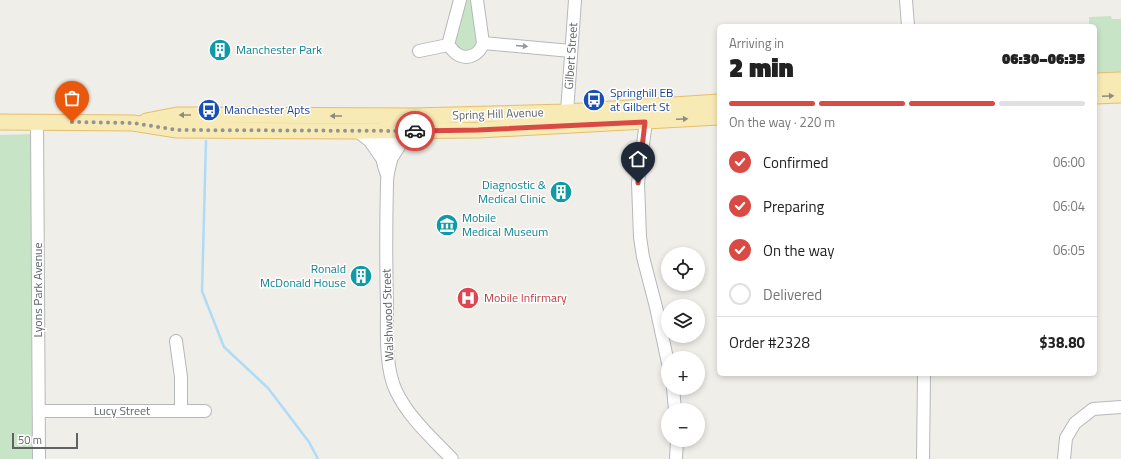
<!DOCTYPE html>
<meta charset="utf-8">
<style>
:root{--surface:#fff;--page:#f6f6f6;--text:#222;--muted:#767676;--line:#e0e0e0;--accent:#da4a44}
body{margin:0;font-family:"Titillium Web",sans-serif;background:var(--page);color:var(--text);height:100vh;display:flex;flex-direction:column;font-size:15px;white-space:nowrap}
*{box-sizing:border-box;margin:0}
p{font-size:13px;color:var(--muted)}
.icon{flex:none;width:22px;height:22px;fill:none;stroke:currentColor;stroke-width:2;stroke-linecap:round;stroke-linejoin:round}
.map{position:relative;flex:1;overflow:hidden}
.details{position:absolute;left:717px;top:24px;width:380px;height:352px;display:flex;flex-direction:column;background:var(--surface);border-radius:6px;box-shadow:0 2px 6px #0003}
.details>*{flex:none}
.buttons{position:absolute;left:661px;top:247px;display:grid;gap:8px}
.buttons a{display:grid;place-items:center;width:44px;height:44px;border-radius:50%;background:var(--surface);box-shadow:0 2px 6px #0003;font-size:20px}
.scale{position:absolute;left:12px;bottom:10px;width:66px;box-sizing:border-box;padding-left:4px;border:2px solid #5f6366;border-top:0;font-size:11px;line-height:14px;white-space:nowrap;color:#5f6366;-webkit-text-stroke:3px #fff;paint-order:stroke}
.pin{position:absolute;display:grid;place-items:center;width:34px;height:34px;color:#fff;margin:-41px -17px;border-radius:50% 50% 50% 0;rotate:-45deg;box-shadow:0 0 4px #0007}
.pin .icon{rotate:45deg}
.courier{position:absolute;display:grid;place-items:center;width:40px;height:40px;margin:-20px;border:3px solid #da4a44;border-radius:50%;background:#fff;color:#222;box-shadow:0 1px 5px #0007}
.overview em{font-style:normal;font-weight:800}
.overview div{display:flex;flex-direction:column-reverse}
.overview{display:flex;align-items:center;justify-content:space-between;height:68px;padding:0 12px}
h1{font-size:26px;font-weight:800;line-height:30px}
.bar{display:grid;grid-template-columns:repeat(4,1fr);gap:6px 4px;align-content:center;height:48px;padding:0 12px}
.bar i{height:5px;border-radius:3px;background:var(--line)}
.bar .selected{background:var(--accent)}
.bar p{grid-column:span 4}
.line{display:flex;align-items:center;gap:10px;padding:0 12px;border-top:1px solid var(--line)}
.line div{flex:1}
ol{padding:0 12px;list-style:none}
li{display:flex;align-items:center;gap:12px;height:44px}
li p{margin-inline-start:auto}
li .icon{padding:4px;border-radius:50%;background:var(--accent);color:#fff;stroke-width:4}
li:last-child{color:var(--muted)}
li i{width:22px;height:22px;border:2px solid var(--line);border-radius:50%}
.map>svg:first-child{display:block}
</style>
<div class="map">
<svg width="1121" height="459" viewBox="0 0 1121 459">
<rect width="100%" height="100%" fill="#f0eee8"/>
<path fill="#c8e4c7" d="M464,0H473L479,41L476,49L463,54L455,44L454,39Z
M1111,16L1112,19H1121V75L1095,76V26H1089V17Z
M31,134L32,459H0V135Z"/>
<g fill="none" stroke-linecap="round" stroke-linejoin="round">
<path stroke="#b0dbf7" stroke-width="2.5" d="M206,141L202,291L224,347L268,388L309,442L318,459"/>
<g stroke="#b5b8bb" stroke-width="14">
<path id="minor" d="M906,0L908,26
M483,43L571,51
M448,45C451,48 454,52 457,54C468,61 480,54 483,43L477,0
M448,45L460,0
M419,51L448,45
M567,112L575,0
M645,112V129L638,183L640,237L643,257L656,307L668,363
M37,121L39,459
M387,124C387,133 382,136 381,143C380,154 383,164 387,175
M357,131L370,141L381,157
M387,131C400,152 387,162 387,183C386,224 386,266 387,307C387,333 385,368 396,391C409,418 432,438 452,459
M393,156L401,143L417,131
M176,341L181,377V411
M673,388L675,410
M39,411H205
M676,459L677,440
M923,459L924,374
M1064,459L1066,438L1075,423L1093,409L1121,407"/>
</g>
<g stroke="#e5be6c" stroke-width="17">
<path id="major" d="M1095,81L1121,80
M1095,96L1121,95
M146,121L177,115L413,116L567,112L719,102
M0,122L133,123L177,130L357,131L479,130L719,117"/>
</g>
<use href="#minor" stroke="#fff" stroke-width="12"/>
<use href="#major" stroke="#f8eab5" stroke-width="15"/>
</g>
<defs><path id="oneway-solid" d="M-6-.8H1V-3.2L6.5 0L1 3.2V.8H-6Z"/></defs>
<use fill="#979a9c" href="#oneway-solid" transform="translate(522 46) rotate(5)"/>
<g fill="#8d8c7e">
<use href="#oneway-solid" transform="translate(1108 96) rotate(-3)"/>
<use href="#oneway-solid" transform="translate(185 115) rotate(180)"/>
<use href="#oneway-solid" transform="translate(336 116) rotate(-180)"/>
<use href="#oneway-solid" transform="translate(682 119) rotate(-3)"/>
</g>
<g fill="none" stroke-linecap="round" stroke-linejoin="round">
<path stroke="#929494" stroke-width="4" stroke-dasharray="0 7.2" d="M72,122L133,123L177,130L415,131"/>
<path stroke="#da4a44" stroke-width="5" d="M415,131L478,130L645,122L638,183"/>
</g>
<defs>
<g id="building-disc" transform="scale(1.15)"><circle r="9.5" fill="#0f9aa8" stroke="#fff"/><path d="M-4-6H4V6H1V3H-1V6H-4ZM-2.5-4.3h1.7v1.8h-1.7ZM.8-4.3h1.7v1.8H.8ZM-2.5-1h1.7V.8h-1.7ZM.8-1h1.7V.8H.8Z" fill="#fff"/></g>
<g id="bus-disc" transform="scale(1.15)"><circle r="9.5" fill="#1a4fb4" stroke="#fff"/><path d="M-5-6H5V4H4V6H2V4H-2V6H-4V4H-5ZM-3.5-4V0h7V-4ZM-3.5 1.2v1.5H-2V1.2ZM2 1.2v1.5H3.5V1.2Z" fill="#fff"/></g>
<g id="museum-disc" transform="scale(1.15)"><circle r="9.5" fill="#0f9aa8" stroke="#fff"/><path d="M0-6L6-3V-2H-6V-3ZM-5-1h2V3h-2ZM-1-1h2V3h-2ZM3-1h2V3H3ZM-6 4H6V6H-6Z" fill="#fff"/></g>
<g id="hospital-disc" transform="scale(1.15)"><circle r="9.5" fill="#e0444e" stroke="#fff"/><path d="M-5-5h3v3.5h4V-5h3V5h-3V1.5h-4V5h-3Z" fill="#fff"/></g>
</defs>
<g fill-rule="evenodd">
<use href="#building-disc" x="220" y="50"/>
<use href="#bus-disc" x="594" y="100"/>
<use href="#bus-disc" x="209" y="110"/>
<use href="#building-disc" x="561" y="192"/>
<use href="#museum-disc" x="447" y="225"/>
<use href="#building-disc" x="361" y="276"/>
<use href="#hospital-disc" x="468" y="298"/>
</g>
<g text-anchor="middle" stroke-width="3" stroke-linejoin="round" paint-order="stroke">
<g font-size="12" fill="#0d838f" stroke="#fff" text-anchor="start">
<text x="236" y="54">Manchester Park</text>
<text x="546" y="189" text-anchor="end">Diagnostic &amp;<tspan x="546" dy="14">Medical Clinic</tspan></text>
<text x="462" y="222">Mobile<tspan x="462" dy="14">Medical Museum</tspan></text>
<text x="346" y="273" text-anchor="end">Ronald<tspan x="346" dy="14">McDonald House</tspan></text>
</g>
<g font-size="12" fill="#5f6366" stroke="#fff">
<text transform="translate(571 56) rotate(-86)" y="4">Gilbert Street</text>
<text transform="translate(498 114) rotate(-2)" y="4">Spring Hill Avenue</text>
<text transform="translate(38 290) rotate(-90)" y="4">Lyons Park Avenue</text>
<text transform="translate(388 315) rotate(-92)" y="4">Walshwood Street</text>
<text x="122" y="415">Lucy Street</text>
</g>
<g font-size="12" fill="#164399" stroke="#fff" text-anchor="start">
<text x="610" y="97">Springhill EB<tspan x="610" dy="14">at Gilbert St</tspan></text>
<text x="224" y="114">Manchester Apts</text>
</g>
<g font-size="12" fill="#be3a42" stroke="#fff" text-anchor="start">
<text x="484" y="302">Mobile Infirmary</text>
</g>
</g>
</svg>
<div class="buttons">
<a><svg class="icon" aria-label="locate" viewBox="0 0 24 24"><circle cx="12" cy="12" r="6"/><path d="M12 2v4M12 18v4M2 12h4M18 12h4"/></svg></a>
<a><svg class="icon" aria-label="layers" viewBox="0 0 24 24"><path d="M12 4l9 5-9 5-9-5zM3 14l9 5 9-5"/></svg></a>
<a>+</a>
<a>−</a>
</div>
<div class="scale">50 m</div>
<div class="pin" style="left:72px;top:122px;background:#ea580c"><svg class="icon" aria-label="bag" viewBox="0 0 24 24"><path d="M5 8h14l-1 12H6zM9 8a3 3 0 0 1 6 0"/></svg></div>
<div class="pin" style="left:638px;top:183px;background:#1f2937"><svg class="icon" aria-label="home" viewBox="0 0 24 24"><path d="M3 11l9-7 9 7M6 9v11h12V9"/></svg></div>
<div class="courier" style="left:415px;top:131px"><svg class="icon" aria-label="car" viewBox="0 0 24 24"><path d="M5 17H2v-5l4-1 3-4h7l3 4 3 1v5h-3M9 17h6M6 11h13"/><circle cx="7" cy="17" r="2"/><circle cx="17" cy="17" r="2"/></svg></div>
<section class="details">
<div class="overview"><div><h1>2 min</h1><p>Arriving in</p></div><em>06:30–06:35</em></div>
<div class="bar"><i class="selected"></i><i class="selected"></i><i class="selected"></i><i></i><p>On the way · 220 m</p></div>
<ol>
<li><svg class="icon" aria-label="check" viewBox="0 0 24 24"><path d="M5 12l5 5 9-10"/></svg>Confirmed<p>06:00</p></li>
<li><svg class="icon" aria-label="check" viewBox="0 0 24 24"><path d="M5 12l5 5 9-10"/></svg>Preparing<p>06:04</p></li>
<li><svg class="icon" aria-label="check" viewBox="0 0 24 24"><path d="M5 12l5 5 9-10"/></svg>On the way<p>06:05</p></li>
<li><i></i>Delivered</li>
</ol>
<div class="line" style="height:52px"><div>Order #2328</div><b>$38.80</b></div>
</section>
</div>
